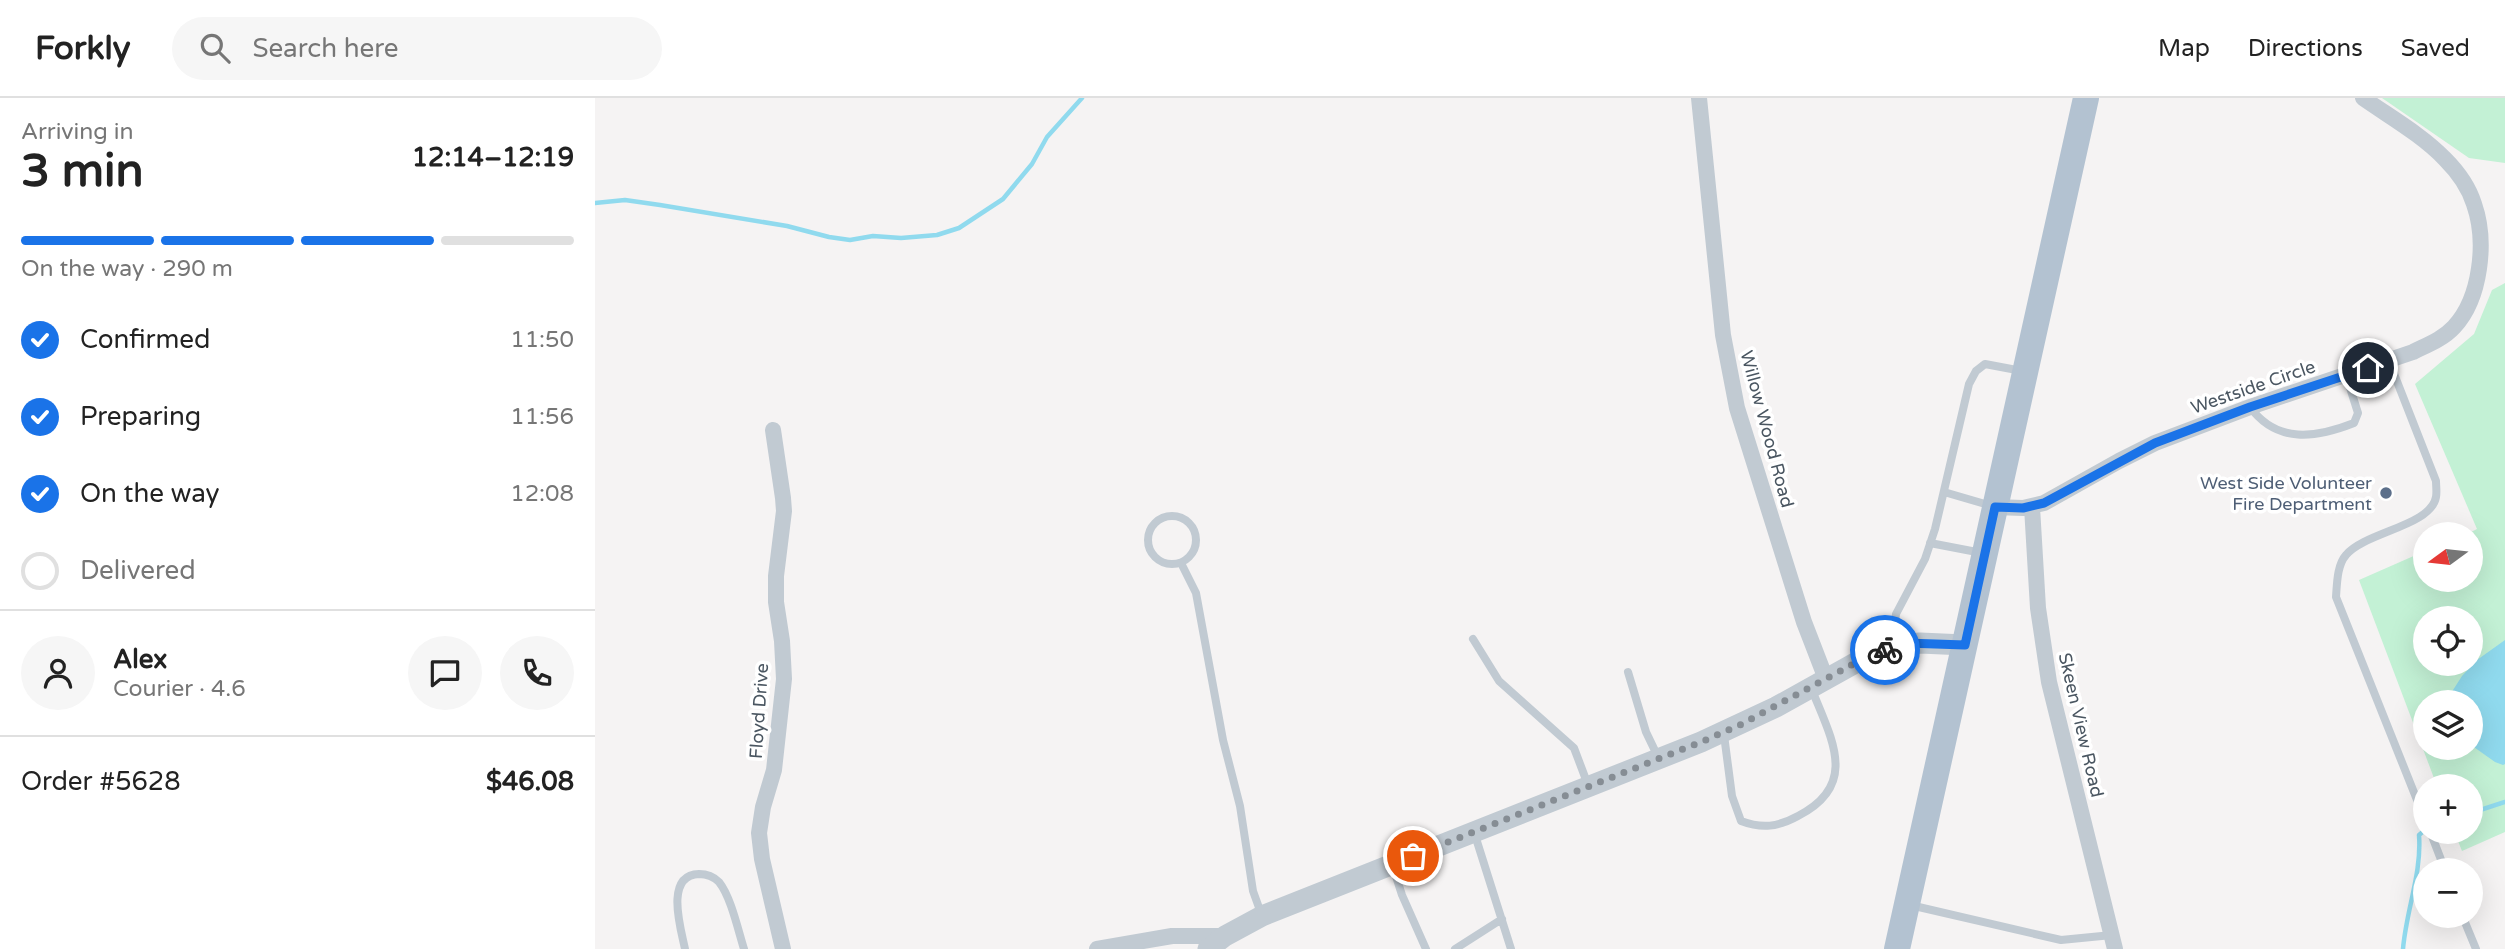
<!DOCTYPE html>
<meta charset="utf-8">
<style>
:root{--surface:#fff;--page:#f6f6f6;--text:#222;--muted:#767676;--line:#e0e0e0;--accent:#1a73e8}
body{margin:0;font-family:"Varela Round",sans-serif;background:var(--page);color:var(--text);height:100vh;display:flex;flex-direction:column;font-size:26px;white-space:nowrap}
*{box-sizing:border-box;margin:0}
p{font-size:23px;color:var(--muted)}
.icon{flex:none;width:38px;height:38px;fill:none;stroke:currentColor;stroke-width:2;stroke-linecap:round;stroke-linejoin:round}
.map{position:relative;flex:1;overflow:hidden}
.side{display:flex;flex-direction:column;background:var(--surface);width:595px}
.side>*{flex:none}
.needle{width:46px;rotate:255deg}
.fabs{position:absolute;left:1818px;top:424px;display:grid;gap:14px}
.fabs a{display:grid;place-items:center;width:70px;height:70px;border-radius:50%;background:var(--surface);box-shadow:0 7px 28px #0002;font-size:35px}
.pin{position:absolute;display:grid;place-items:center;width:60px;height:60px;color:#fff;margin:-30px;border:4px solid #fff;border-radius:50%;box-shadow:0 2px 7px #0007}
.courier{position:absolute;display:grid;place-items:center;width:70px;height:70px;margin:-35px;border:5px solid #1a73e8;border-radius:50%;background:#fff;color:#222;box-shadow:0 2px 9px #0007}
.overview em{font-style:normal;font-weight:700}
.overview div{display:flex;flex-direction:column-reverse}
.overview{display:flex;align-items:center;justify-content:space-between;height:119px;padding:0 21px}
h1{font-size:46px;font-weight:700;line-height:52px}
.bar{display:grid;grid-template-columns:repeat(4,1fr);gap:10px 7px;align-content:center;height:84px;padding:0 21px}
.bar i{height:9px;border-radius:5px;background:var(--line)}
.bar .selected{background:var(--accent)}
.bar p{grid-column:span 4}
.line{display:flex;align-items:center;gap:18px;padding:0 21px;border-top:2px solid var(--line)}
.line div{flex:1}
.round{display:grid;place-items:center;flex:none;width:74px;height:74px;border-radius:37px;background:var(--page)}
ol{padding:0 21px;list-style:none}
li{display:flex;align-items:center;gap:21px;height:77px}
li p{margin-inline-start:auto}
li .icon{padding:7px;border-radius:50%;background:var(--accent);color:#fff;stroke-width:4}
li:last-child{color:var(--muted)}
li i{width:38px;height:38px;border:4px solid var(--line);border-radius:50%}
header{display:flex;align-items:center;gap:42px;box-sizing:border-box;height:98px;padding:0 35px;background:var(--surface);border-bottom:2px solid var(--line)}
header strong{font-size:33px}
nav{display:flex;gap:38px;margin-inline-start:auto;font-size:24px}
.search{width:490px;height:63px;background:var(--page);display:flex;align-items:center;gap:18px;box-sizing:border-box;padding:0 24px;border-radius:38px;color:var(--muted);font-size:26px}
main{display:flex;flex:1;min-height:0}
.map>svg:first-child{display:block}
</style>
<header>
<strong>Forkly</strong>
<div class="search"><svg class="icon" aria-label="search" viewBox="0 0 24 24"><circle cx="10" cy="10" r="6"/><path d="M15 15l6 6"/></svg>Search here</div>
<nav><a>Map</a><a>Directions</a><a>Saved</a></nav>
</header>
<main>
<section class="side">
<div class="overview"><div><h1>3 min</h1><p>Arriving in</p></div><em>12:14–12:19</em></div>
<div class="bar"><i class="selected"></i><i class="selected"></i><i class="selected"></i><i></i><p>On the way · 290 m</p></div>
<ol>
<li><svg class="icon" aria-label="check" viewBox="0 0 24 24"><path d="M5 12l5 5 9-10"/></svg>Confirmed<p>11:50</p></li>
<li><svg class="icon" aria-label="check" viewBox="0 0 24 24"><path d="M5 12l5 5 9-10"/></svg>Preparing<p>11:56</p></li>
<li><svg class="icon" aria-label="check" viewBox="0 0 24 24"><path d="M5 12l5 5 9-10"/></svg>On the way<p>12:08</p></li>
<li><i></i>Delivered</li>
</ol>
<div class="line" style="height:126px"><a class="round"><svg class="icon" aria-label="person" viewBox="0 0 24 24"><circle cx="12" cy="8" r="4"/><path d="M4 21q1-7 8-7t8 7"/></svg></a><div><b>Alex</b><p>Courier · 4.6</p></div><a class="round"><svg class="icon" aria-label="chat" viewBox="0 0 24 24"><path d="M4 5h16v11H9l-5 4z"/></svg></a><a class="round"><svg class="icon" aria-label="phone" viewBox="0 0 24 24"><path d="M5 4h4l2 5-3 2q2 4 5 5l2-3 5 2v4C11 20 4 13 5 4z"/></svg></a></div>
<div class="line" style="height:91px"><div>Order #5628</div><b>$46.08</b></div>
</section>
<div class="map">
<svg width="1910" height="851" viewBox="0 0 1910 851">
<rect width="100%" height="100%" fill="#f5f3f3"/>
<path fill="#c3f1d5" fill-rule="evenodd" d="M1787,0H1910V65L1874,60Z
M1910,185V734L1867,753L1859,733H1876V688H1842L1764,482L1830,453V481H1876V436H1872L1882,431L1820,286L1879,236L1897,192ZM1830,520H1876V565H1830ZM1830,604H1876V649H1830Z"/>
<path fill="#90daee" d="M1910,542V666L1908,667L1900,664L1876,647V604L1851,603L1867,578L1882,562Z"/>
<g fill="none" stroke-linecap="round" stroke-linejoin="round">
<path stroke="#90daee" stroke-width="4.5" d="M0,105L30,102L65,107L192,128L234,139L255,142L278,138L306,140L342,137L364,130L408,101L437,66L452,39L487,0
M1876,715L1910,704
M1808,851C1811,813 1827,775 1824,737L1830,732"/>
<path stroke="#c1cad2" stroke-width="8" d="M1794,263L1841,383C1841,388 1842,394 1841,399C1836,428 1770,434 1751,457C1742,467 1742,486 1741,499L1830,722
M1655,309C1682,346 1721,340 1759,325L1763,315L1751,277
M1349,394L1397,408
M553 442a24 24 0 1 1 48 0a24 24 0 1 1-48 0Z
M1335,445L1387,455
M586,465L601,495L628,642L645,708L658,793L667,818
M878,541L904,583L979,650L993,687
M1298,546L1301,516L1330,461L1340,431L1374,286L1381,273L1390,266L1427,273
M1033,574L1051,634L1063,659
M1129,637L1137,698L1146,723C1167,731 1183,729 1203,718C1264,687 1237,642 1217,592
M1835,733L1850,772
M879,734L916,851
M798,769L807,797L831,851
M1315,807L1466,842L1517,837
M1867,817L1881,851
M90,851C86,831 69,777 104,776C112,776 119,779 124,784C136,799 143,832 149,851
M860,851L907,821"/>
<path stroke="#c1cad2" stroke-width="16" d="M1104,0L1128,237L1142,310L1209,524L1231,581
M178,332L188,400L189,413L181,478V504L187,543L189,581L179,672L168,709L164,735L167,761L188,851
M1400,409L1428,410L1449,405L1524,363L1560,345L1655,309L1818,254C1832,247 1848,241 1859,229C1886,200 1892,143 1879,106C1874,90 1862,73 1850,61C1827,37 1795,19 1768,0
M1437,409L1443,510L1454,584L1520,851
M502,851L577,838H630"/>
<path stroke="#c1cad2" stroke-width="21" d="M613,851L630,838L667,818L1106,644L1181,609L1262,564L1298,549L1325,545L1370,547"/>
<path stroke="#b3c2d1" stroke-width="26" d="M1302,851L1491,0"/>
</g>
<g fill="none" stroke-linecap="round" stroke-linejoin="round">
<path stroke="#868d94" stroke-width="7" stroke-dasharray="0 12.6" d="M818,758L1106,644L1145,627L1262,564L1290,552"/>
<path stroke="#1a73e8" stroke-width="9" d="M1290,552L1311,545L1370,547L1400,409L1428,410L1449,405L1560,345L1655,309L1773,270"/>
</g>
<circle fill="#5c6f8a" stroke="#fff" stroke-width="2.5" cx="1791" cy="395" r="7"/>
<g text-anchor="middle" stroke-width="7" stroke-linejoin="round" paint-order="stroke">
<g font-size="18" fill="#4a5661" stroke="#fff">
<text transform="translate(1658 289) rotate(-19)" y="6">Westside Circle</text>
<text transform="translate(1172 331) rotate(75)" y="6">Willow Wood Road</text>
<text transform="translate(164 613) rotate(-86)" y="6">Floyd Drive</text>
<text transform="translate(1486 627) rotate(77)" y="6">Skeen View Road</text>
</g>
<g font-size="18" fill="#4e5e75" stroke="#fff" text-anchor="end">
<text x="1777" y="391">West Side Volunteer<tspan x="1777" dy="21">Fire Department</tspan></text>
</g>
</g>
</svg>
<div class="fabs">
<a><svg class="needle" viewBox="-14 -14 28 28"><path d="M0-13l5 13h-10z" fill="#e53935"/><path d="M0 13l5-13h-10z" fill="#767676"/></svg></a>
<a><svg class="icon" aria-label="locate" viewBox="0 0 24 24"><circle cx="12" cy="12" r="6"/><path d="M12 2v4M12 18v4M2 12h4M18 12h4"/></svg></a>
<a><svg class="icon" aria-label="layers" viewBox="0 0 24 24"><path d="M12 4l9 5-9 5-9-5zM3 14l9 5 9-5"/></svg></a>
<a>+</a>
<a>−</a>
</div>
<div class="pin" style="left:818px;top:758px;background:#ea580c"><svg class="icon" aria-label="bag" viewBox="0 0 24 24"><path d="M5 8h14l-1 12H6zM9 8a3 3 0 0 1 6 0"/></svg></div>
<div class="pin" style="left:1773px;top:270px;background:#1f2937"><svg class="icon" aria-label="home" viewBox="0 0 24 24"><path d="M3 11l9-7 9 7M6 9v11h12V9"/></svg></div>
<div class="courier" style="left:1290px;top:552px"><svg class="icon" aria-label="bike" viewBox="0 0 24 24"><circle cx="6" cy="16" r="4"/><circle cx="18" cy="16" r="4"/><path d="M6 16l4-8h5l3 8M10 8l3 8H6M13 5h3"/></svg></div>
</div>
</main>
